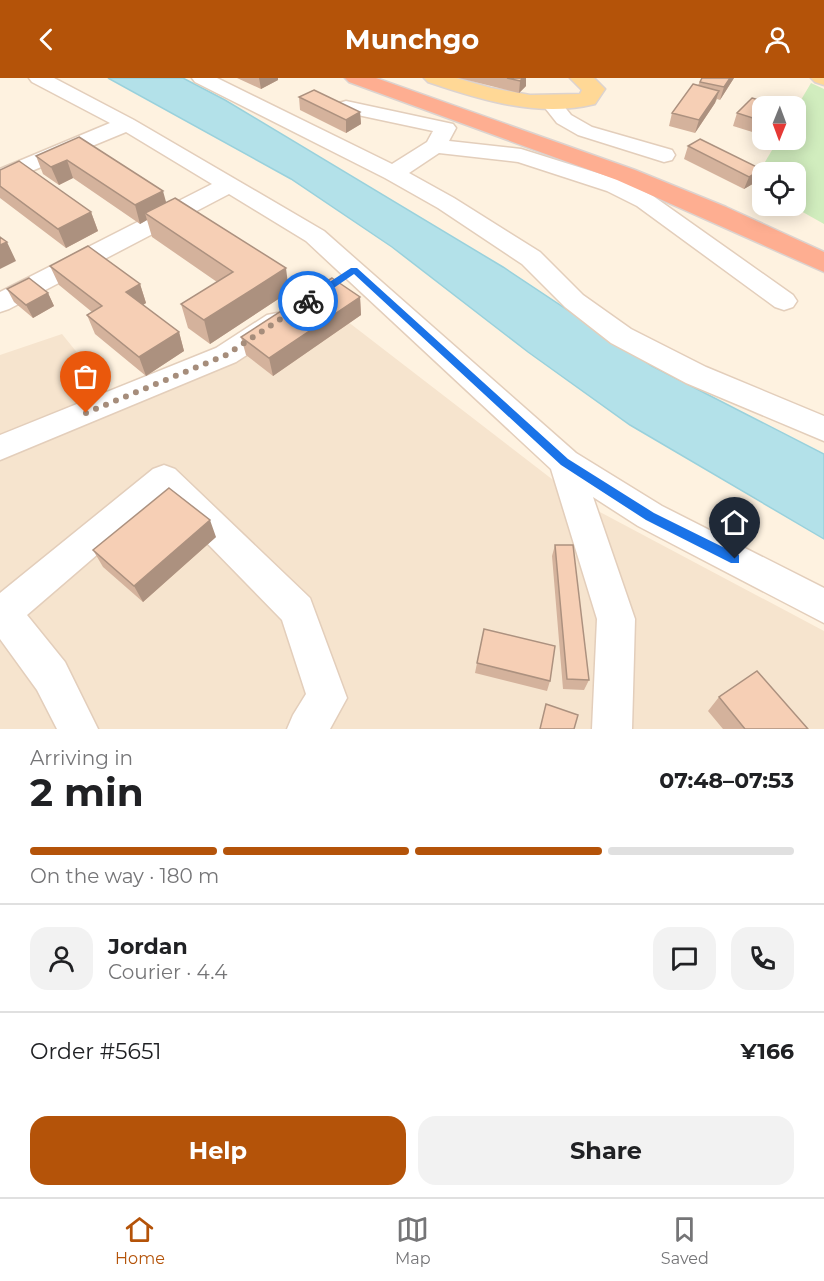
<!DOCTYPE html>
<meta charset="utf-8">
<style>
:root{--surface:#fff;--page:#f2f2f2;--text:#202124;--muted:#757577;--line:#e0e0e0;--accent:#b45309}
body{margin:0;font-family:Montserrat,sans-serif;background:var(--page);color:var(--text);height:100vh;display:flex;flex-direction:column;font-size:22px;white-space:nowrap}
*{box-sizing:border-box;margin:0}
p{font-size:20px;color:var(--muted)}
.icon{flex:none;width:33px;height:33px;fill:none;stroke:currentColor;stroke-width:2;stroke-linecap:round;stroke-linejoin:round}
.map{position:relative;height:651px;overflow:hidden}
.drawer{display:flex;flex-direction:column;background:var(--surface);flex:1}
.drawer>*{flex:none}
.needle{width:39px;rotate:181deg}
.controls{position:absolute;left:752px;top:18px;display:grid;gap:12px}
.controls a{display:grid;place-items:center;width:54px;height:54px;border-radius:12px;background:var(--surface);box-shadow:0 3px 15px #0003;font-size:30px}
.pin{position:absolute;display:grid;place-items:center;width:51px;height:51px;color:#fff;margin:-62px -26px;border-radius:50% 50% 50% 0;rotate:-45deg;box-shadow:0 0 6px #0007}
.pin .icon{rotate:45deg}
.courier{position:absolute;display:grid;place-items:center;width:60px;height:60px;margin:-30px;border:4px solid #1a73e8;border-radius:50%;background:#fff;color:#222;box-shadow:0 2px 8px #0007}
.summary em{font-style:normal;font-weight:700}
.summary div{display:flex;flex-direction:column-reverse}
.summary{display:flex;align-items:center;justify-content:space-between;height:102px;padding:0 30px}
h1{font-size:39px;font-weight:700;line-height:45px}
.bar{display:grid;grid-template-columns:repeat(4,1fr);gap:9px 6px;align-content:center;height:72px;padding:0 30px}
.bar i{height:8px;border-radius:4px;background:var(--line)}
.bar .on{background:var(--accent)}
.bar p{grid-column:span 4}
.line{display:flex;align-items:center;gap:15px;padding:0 30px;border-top:2px solid var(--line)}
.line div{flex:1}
.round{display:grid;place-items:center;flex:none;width:63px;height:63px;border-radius:18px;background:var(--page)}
.button{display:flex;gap:12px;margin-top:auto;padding:12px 30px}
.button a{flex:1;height:69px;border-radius:18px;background:var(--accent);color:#fff;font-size:24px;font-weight:700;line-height:69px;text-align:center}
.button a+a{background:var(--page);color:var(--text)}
header{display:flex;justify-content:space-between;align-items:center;height:78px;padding:0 30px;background:var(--accent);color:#fff;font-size:27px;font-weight:700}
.menu{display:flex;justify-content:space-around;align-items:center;height:84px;border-top:2px solid var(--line);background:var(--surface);font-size:16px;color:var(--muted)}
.menu a{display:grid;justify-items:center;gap:3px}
.menu .on{color:var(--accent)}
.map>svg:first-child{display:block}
</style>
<header><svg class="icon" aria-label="back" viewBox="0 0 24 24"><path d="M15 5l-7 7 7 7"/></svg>Munchgo<svg class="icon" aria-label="person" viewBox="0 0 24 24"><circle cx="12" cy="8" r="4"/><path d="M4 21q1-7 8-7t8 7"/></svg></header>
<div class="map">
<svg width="824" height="651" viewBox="0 0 824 651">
<rect width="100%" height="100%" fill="#fef2e0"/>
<path fill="#f6e4ce" d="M308,213L583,425L824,553V651H0V277L62,256L113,319L199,288Z"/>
<path fill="#d1edbe" d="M811,5L824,11V146L792,128H795V94H762V110L753,104L778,62H795V32Z"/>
<path fill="#b3e1e9" stroke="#99d1dc" stroke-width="1.5" d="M108,0H183L225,22L503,189L652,288L824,376V461L630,347L528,274L392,169L291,101Z"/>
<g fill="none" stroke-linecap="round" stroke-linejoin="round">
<g stroke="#e3cebb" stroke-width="3">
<path id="minor" d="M29,0H54L134,42L324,153L576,375L662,428L824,510V545L638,448L593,419L635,541L632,651H592L597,541L551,391L306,163L229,116L9,231L0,234V214L212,106L126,54L0,106V91L110,45L32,4Z
M192,0H217L392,86L427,64L433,53L339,33L336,29L339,25L346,23L453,46L456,50L449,63L521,71L623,103L653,118L793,217L797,223L793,229L784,232L775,229L637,128L607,113L518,84L439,75L409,95L454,120L540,174L583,217L631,251L706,289L824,338V363L686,305L611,265L565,229L522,186L438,130L385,100L195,4Z
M552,20L559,22L571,37L592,49L672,72L675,77L672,82L664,84L578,57L557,45L542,26L545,22Z
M277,235L287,237L291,244L287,251L236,284L0,382V357L216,270L267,237Z
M164,387L175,391L310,520L347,620L330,651H287L293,637L306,616L282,542L163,420L27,537L65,584L98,651H57L37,612L0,561V515L153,391Z"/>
</g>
<g stroke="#dcd3cf" stroke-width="3">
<path id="major" d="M424,0H456L491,10L530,17L580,16L582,12L570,0H594L605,11L595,26C539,40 481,22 428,4Z
M811,0H824V7L815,4Z"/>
</g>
<g stroke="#dcd3cf" stroke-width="3">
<path id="highway" d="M345,0H376L635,92L726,129L824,174V194L617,102L349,4Z"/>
</g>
<use href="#minor" fill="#fff" fill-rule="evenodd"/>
<use href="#major" fill="#ffd896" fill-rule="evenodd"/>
<use href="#highway" fill="#feae91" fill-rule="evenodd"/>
</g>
<path fill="#d4b29c" d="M237,0H278V2L261,11Z
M459,0H526V8L519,15Z
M734,0L720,22L717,21L715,25L695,55L669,48L672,35L698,7L700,4Z
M299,19L360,34L361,46L346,55L300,32Z
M762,28V57L733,48L737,35Z
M79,59L166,124L289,214L210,266L188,250L181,226L217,204L152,159L147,142L140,146L73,100L59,107L43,96L36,78Z
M688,68L761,91L756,104L744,111L684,81Z
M0,92L91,134L98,153L66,170L0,120Z
M50,188L140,206L146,225L143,227L179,254L184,273L146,298L95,256L87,237L92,234L59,207Z
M7,211L48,215L54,228L33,240L14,224Z
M360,219L361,237L273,298L246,277L241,259Z
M216,459L143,524L103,489L93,472Z
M555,467L589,602L584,612L563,611L552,478Z
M477,585L550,603L547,613L475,595Z
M719,619L808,651H723L708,633Z"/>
<path fill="#ac917f" d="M259,0H278V2L261,11Z
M523,0H526V8L519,15L520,3Z
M730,0H734L720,22L724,9Z
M719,13L715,25L695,55L699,42Z
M360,34L361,46L346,55V42Z
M67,82L73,100L59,107L51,89Z
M761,91L756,104L744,111L749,99Z
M163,113L168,131L145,135L147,142L140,146L135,127Z
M91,134L98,153L66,170L58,151Z
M7,164L16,183L0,191V167Z
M286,190L289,214L210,266L204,242Z
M140,206L146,225L133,233L126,214Z
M48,215L54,228L33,240L26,227Z
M360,219L361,237L273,298L269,280Z
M179,254L184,273L146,298L139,279Z
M210,442L216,459L143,524L134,508Z"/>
<path fill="#f6cfb5" stroke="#ac917f" stroke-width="1.5" d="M507,0H523L520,3Z
M702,0H730L724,9L700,4Z
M693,6L719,13L699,42L672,35Z
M314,12L360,34L346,42L299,19Z
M752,20L779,28H762V43L737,35Z
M79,59L163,113L135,127L67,82L51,89L36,78Z
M700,61L761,91L749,99L688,68Z
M19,83L91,134L58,151L0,108V92Z
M175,120L286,190L204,242L181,226L233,194L145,135Z
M0,159L7,164L0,167Z
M88,168L140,206L126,214L179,254L139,279L87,237L102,228L50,188Z
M29,200L48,215L26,227L7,211Z
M332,200L360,219L269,280L241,259Z
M169,410L210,442L134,508L93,472Z
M555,467H573L589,602L567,601Z
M484,551L555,568L550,603L477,585Z
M757,593L808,651H745L719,619Z
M546,626L578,637L574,651H540Z"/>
<path fill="#1a73e8" d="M351,190H357L568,381L654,435L739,477V485H731L646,442L561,387L354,196L312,225H305V220Z"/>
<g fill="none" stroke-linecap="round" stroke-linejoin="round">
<path stroke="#a68d7b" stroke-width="6" stroke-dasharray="0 10.8" d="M86,335L226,277L308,223"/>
</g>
</svg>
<div class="controls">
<a><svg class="needle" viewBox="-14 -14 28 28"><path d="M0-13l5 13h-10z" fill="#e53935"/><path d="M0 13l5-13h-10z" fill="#757577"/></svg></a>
<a><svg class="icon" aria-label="locate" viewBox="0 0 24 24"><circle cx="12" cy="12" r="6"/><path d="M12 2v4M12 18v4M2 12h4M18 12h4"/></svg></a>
</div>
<div class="pin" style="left:86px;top:335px;background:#ea580c"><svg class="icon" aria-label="bag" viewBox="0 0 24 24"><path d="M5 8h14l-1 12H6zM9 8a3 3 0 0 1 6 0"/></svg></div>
<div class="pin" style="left:735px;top:481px;background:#1f2937"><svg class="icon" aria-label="home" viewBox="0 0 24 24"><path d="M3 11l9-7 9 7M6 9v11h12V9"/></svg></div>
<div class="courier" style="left:308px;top:223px"><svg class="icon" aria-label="bike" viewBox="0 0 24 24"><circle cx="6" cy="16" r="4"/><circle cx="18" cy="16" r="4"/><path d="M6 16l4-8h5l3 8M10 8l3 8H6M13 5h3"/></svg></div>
</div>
<section class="drawer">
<div class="summary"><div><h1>2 min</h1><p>Arriving in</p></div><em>07:48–07:53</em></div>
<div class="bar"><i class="on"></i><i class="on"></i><i class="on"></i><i></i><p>On the way · 180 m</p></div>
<div class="line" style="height:108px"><a class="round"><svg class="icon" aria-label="person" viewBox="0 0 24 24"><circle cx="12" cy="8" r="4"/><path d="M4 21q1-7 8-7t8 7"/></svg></a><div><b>Jordan</b><p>Courier · 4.4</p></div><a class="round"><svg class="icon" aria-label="chat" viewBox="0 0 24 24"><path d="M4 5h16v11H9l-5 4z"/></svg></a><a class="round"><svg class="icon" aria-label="phone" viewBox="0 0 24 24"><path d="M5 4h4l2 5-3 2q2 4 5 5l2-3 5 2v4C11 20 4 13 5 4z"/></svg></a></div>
<div class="line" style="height:78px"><div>Order #5651</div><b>¥166</b></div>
<div class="button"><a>Help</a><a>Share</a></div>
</section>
<nav class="menu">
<a class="on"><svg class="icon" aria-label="home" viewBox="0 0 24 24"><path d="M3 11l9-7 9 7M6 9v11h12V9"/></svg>Home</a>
<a><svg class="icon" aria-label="map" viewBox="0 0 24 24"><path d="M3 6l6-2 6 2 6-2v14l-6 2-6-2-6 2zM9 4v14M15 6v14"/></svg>Map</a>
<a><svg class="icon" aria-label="saved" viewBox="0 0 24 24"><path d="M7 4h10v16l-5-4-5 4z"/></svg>Saved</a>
</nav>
